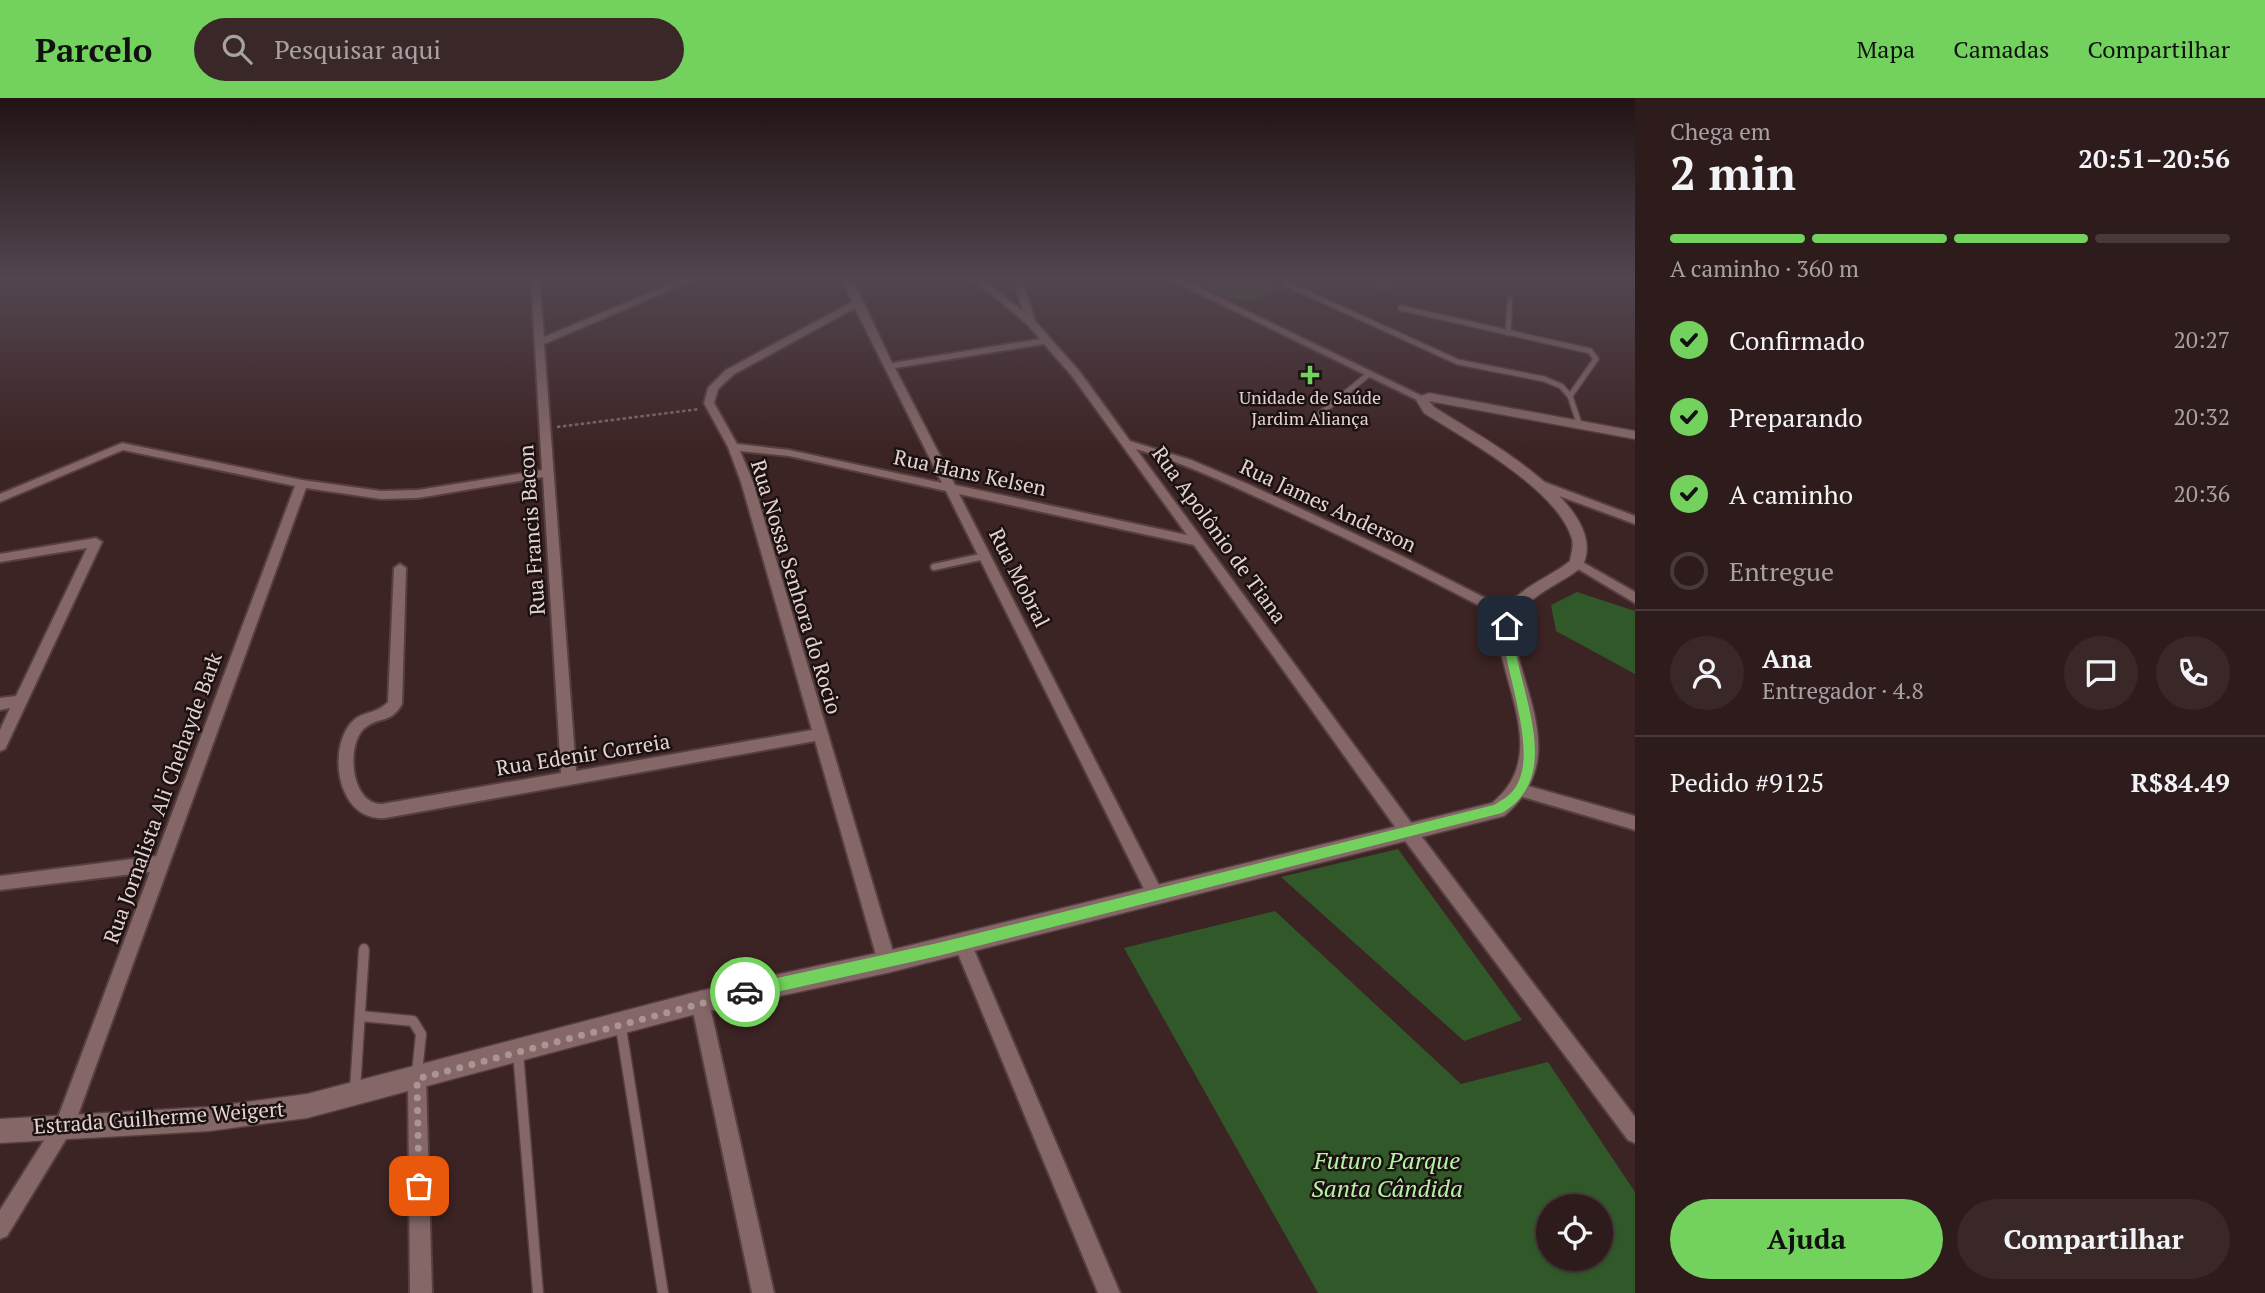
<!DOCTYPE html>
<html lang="pt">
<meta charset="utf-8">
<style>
:root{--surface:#2e1b1b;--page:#3a2828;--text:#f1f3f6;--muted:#a7a1a3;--line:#49393a;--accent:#72d25d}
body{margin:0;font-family:"PT Serif",serif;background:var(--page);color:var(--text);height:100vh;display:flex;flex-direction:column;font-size:26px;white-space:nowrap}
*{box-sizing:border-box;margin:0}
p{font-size:23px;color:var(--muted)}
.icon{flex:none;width:38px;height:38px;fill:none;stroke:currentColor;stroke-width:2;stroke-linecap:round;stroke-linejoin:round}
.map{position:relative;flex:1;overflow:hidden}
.drawer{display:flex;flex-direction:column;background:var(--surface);width:630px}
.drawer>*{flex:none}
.controls{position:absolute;left:1536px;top:1096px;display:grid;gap:14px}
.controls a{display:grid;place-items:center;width:77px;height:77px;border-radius:50%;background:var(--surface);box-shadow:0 2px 5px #0004,0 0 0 2px var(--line);font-size:35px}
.pin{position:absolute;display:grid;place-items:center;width:60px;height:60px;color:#fff;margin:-30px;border-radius:14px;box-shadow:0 4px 10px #0006}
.courier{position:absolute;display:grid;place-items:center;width:70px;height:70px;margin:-35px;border:5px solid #72d25d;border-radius:50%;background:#fff;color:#222;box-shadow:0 2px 9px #0007}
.head em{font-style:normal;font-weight:800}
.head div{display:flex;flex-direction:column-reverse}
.head{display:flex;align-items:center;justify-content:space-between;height:119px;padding:0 35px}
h1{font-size:46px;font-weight:800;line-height:52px}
.bar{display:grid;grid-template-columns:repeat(4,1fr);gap:10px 7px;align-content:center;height:84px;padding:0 35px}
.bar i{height:9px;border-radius:5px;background:var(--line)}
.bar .current{background:var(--accent)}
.bar p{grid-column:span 4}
.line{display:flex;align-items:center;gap:18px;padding:0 35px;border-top:2px solid var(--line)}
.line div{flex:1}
.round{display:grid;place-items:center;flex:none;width:74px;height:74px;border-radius:37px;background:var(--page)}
ol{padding:0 35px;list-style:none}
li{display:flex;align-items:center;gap:21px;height:77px}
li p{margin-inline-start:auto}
li .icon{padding:7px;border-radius:50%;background:var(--accent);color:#111;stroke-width:4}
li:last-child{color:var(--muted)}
li i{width:38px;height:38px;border:4px solid var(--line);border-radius:50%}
.button{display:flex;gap:14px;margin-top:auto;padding:14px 35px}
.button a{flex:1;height:80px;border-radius:42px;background:var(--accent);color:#111;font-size:28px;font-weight:800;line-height:80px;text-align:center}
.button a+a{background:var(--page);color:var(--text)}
header{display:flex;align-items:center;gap:42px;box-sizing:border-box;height:98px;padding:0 35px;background:var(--accent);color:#111}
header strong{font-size:33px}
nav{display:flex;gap:38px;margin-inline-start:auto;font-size:24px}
.search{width:490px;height:63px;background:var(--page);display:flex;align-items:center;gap:18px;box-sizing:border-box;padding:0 24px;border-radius:38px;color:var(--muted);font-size:26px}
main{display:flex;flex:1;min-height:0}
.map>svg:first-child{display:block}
</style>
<header>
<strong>Parcelo</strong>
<div class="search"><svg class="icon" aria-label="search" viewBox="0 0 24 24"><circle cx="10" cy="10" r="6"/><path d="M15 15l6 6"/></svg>Pesquisar aqui</div>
<nav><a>Mapa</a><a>Camadas</a><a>Compartilhar</a></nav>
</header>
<main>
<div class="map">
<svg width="1635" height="1195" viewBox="0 0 1635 1195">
<rect width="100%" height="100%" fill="#3d2424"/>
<path fill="#315829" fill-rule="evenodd" d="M1186,180H1309C1282,183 1271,198 1251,202C1232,205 1203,188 1186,180Z
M1313,180H1510L1424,182L1389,191L1343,188Z
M1577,494L1635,513V576L1556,533L1551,507Z
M1398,751L1522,922L1464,943L1281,779Z
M1275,813L1461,986L1548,964L1635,1094V1195H1318L1124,850ZM1549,1108H1601V1160H1549Z"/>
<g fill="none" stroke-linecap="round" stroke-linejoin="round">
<g stroke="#553f40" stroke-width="8">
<path id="lane-far3" d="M1287,186L1458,264L1544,281L1561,288L1570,298
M1401,210L1590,253L1596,261L1570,298L1580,328
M1508,235L1510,202
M1316,319L1369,276"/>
</g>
<g stroke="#553f40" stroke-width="10">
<path id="lane-far2" d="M934,469L985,458"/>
</g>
<g stroke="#553f40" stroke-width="11">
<path id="lane-far1" d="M364,853V850"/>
</g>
<g stroke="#553f40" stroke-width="13">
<path id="lane" d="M360,918L413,923L421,936L417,975
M621,930L663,1195
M518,954L538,1195
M355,992L364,852"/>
</g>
<g stroke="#553f40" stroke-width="4">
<path id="street" d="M531,180H539L544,239L685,180H698L544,246L576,673L812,632L741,384L728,349L704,305L708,290L726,272L852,204L843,180H852L892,265L1040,241L1027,226L972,180H982L1023,213L1016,191V180H1024L1025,191L1035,223L1080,274L1130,343L1191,362L1250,387L1402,458L1515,515L1517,518L1515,521H1505C1433,483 1359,446 1285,412C1236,390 1188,366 1136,351L1415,730L1635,1019V1045L1628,1042L1403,740L1194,447L959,396L1162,793L1164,798L1162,803L1156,806L1150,803L946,393L789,358L740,353L753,384L896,864L893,870L887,872L881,870L878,864L815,643L385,720C336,724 326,647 354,622C364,613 377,616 388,604L394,470L400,466L406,470L402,606C391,626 380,618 366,629C345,644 350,707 382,706L561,675L543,379L418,400L381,401L306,390L74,1028L7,1138L0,1141V1112L57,1022L150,774L0,792V778L156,758L295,388L123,352L0,404V396L122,345L302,382L381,393L418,392L542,372ZM855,210L942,385L789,352L737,346L714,305L718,291L734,276ZM1044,246L1072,278L1187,437L955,387L895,270Z
M1167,180H1179L1426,300L1425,302H1417Z
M1539,382L1635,418V426L1535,389V383Z
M96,440L102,444L7,647L5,651L0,653V632L10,610L0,612V600L16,598L87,450L0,464V456Z
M1577,461L1635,494V505L1573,468L1571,465Z
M1521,686L1635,718V732L1516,697L1513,692L1516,687Z
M963,838L969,840L1120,1195H1098L954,846L957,840Z
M700,895L706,898L709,904L774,1195H752L691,904L694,898Z
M417,972L424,974L426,981L432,1195H410L408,981L410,974Z"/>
</g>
<g stroke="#553f40" stroke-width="3">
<path id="secondary" d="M1429,295L1635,333V341L1429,303L1434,309C1475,336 1614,408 1582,469C1563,485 1531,495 1519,518C1511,532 1516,550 1520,565C1537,622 1557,674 1504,718L887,875L700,915L307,1020L209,1033L0,1045V1021L209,1009L307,996L700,893L887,853L1492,705C1538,668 1517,617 1504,567C1500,550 1494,532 1503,515C1518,489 1548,481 1570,463C1571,456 1574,448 1572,441C1558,392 1467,342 1424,315L1415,300Z"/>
</g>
<path stroke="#7e6767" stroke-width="2.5" stroke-dasharray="3.5 2.5" stroke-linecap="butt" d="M557,329L699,311"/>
<use href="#lane-far3" stroke="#856767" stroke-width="5"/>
<use href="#lane-far2" stroke="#856767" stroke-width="6"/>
<use href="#lane-far1" stroke="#856767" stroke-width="8"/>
<use href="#lane" stroke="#856767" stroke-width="10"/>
<use href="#street" fill="#856767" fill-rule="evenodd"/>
<use href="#secondary" fill="#856767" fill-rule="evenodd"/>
</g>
<linearGradient id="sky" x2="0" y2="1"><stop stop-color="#221414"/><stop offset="0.52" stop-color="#514550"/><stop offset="1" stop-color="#514550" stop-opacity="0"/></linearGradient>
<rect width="1635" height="348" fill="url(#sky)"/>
<path fill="#72d25d" d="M1507,524L1512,528C1515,588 1568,676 1502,715L938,858L745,901L740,899L737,894L745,887L938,845L1494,707C1502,702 1510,698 1515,690C1540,654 1503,571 1502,528Z"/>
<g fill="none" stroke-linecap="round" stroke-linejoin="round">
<path stroke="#aa9595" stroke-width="7" stroke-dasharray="0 12.6" d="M419,1088L417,981L745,894"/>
</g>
<path fill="#72d25d" stroke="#1c1111" stroke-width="2.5" d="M1306.5 266.5h7v7h7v7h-7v7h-7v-7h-7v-7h7z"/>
<g text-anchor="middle" stroke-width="5" stroke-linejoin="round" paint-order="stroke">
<g font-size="18" fill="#e4d2d2" stroke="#1c1111">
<text x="1310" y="306">Unidade de Saúde<tspan x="1310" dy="21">Jardim Aliança</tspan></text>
</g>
<g font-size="21" fill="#e4d2d2" stroke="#1c1111">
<text transform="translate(970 375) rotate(12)" y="7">Rua Hans Kelsen</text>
<text transform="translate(1328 408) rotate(25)" y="7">Rua James Anderson</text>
<text transform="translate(532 432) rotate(-94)" y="7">Rua Francis Bacon</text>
<text transform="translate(1219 437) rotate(54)" y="7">Rua Apolônio de Tiana</text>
<text transform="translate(1019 480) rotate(63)" y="7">Rua Mobral</text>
<text transform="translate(796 489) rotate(73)" y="7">Rua Nossa Senhora do Rocio</text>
<text transform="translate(583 657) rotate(-9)" y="7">Rua Edenir Correia</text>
<text transform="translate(163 700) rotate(-70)" y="7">Rua Jornalista Ali Chehayde Bark</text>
<text transform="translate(159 1020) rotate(-4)" y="7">Estrada Guilherme Weigert</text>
</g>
<g font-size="24" font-style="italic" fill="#b5f3a7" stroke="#1c1111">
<text x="1387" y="1071">Futuro Parque<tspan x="1387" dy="28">Santa Cândida</tspan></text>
</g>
</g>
</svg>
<div class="controls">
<a><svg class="icon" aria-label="locate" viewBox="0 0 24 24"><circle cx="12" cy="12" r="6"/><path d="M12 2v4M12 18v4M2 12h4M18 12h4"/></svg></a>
</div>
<div class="pin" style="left:419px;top:1088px;background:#ea580c"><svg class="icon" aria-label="bag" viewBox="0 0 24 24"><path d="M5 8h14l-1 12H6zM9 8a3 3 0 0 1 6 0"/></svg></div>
<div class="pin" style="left:1507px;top:528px;background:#1f2937"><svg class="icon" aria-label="home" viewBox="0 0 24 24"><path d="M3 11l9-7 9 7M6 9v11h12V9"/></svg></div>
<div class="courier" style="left:745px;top:894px"><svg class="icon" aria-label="car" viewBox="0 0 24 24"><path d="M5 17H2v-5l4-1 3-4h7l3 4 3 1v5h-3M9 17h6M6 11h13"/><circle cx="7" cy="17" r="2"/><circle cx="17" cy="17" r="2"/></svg></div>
</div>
<section class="drawer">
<div class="head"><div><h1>2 min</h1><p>Chega em</p></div><em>20:51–20:56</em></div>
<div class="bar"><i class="current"></i><i class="current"></i><i class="current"></i><i></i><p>A caminho · 360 m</p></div>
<ol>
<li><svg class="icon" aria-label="check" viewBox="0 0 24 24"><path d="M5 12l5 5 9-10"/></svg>Confirmado<p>20:27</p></li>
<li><svg class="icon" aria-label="check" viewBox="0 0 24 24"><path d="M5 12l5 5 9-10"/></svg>Preparando<p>20:32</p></li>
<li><svg class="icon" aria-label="check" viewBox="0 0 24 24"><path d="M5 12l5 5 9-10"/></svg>A caminho<p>20:36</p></li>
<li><i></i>Entregue</li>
</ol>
<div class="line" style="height:126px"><a class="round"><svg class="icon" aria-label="person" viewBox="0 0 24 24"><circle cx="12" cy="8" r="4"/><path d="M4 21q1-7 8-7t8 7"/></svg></a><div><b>Ana</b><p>Entregador · 4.8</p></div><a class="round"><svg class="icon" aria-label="chat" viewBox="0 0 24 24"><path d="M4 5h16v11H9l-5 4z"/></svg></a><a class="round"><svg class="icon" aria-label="phone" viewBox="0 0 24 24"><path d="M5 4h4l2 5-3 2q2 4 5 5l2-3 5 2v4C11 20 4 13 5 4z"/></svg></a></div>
<div class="line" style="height:91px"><div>Pedido #9125</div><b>R$84.49</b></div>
<div class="button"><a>Ajuda</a><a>Compartilhar</a></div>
</section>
</main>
